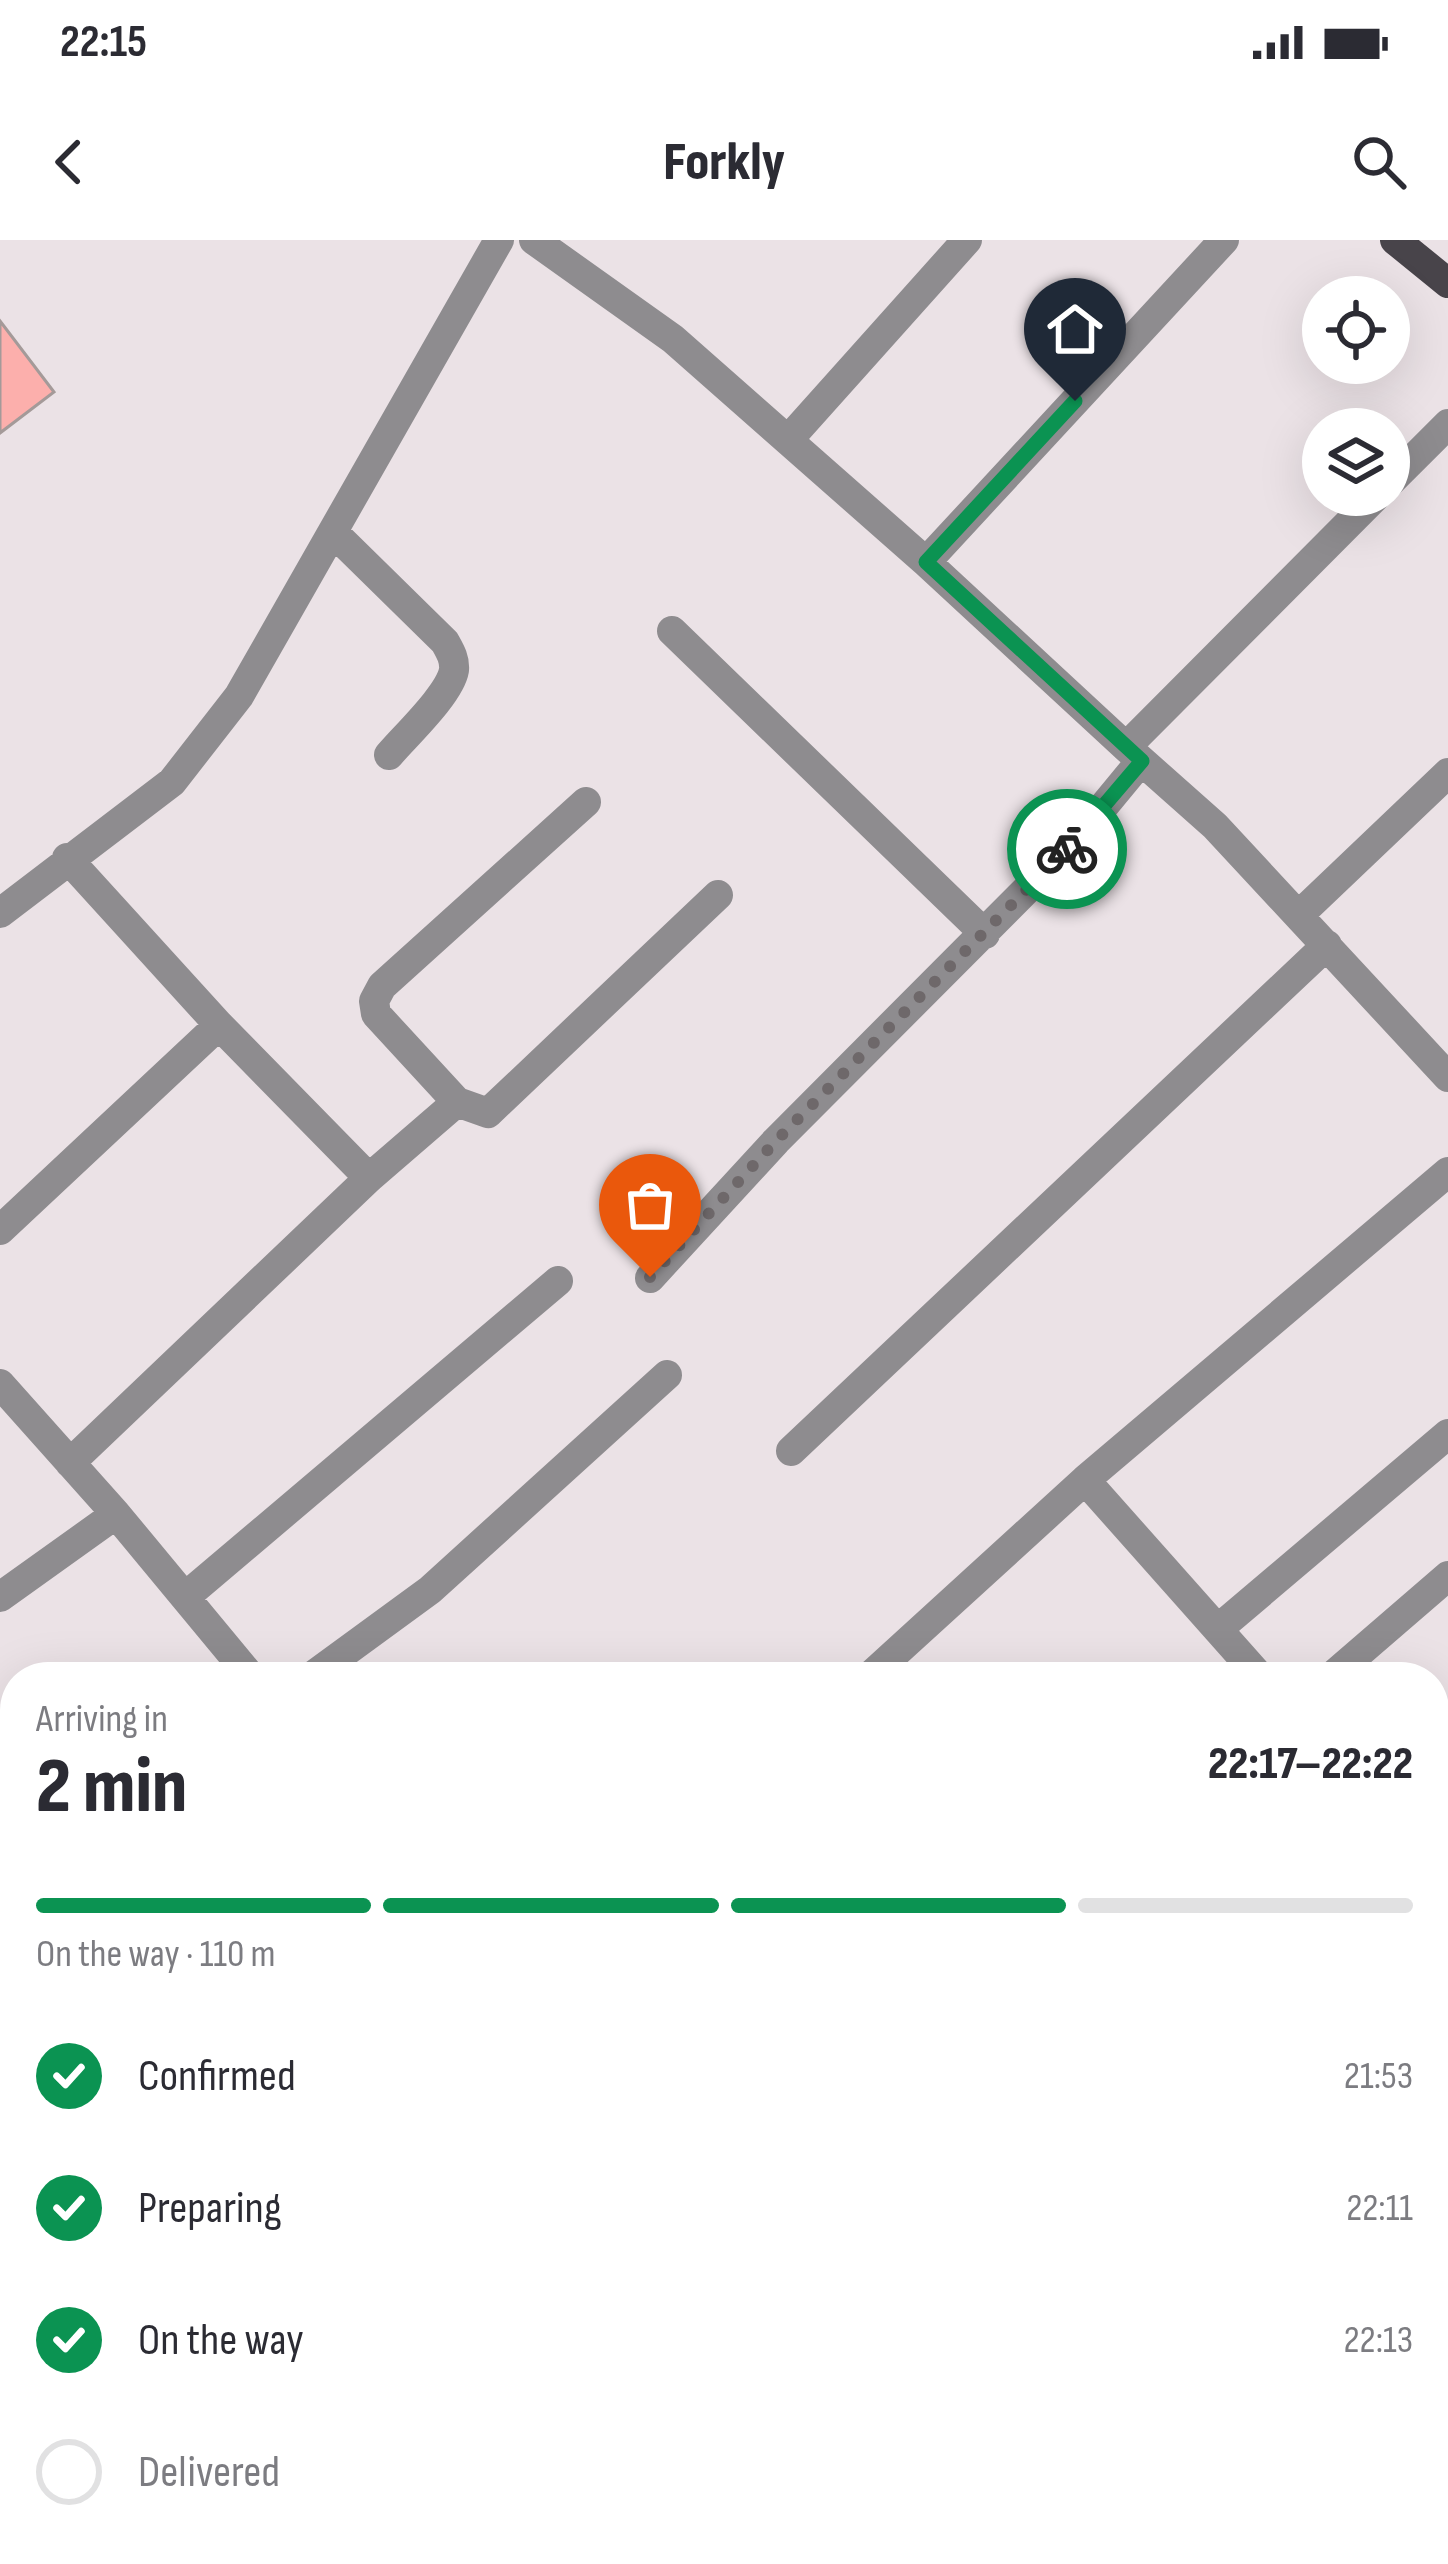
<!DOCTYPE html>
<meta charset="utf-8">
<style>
:root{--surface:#fff;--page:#f7f7f7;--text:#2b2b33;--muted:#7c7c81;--line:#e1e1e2;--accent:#0b9352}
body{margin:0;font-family:"Sofia Sans Condensed",sans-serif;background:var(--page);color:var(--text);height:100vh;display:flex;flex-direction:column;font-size:45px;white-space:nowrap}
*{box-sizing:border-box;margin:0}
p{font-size:39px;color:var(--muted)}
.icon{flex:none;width:66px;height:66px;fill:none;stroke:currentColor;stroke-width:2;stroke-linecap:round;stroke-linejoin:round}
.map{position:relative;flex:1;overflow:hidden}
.drawer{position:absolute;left:0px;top:1422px;width:1449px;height:903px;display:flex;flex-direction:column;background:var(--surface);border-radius:48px 48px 0 0;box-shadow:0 12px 48px #0002}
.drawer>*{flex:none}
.controls{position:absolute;left:1302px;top:36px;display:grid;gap:24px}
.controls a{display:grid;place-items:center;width:108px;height:108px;border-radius:50%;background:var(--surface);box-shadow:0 12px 48px #0002;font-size:60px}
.pin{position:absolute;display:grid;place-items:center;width:102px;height:102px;color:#fff;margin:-123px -51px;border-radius:50% 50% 50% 0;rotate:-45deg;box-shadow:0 0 12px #0007}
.pin .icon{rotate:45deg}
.courier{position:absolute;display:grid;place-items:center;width:120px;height:120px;margin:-60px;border:9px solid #0b9352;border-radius:50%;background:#fff;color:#222;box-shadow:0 3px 15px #0007}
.summary em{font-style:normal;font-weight:800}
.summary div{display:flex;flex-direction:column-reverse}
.summary{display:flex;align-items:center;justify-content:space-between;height:204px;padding:0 36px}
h1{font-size:78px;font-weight:800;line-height:90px}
.bar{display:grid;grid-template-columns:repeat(4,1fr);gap:18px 12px;align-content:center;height:144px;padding:0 36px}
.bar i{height:15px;border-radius:9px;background:var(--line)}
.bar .current{background:var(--accent)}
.bar p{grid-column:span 4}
ol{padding:0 36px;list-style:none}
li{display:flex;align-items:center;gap:36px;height:132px}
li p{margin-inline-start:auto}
li .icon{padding:12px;border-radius:50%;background:var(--accent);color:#fff;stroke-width:4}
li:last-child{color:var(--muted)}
li i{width:66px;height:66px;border:6px solid var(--line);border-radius:50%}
.status{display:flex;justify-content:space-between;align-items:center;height:84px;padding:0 60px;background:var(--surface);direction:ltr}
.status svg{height:33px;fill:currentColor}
header{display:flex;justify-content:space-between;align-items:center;height:156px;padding:0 36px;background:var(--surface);font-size:54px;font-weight:800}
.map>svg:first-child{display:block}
</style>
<div class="status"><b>22:15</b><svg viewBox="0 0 49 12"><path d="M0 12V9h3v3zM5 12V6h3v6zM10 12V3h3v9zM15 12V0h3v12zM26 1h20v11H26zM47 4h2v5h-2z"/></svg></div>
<header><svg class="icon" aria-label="back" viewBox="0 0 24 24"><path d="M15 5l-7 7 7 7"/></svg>Forkly<svg class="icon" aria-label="search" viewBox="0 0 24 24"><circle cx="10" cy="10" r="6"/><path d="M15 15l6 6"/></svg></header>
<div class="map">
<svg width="1448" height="2324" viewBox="0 0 1448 2324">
<rect width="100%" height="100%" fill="#ebe2e6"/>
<path fill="#fcafac" stroke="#a49a99" stroke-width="3" d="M0,81L54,152L0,193Z"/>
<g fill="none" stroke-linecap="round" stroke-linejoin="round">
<path stroke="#8e8c8f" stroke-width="30" d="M534,0L673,99L926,322L1126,507
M788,200L967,0
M1389,243L1448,184
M1377,255L1126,507L1215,586L1448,837
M334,293L445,402C450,411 455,419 454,430C450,454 406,495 389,515
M926,322L1224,0
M672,391L985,694
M67,618L219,785L369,938
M0,673L172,542L239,456L499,0
M1299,675L1448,533
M457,862L376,774L374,761L382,746L586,562
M0,990L219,785
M650,1038L776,901L1075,601L1141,521
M0,1144L116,1274L251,1437
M791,1211L1327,705
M70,1223L369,938L457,862L488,873L718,655
M1085,1240L1448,932
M0,1357L116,1274
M185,1357L558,1041
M1218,1389L1448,1194
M311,1437L430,1350L667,1135
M869,1437L1085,1240L1260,1437
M1331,1437L1448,1336
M1434,1637L1448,1626
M0,1667L15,1656
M0,1876L15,1894
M1434,1930L1448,1948
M1434,2101L1448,2089
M1434,2248L1448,2264
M0,2300L16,2324
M763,2310L775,2324
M115,2324L131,2310
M366,2324L383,2310
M638,2324L655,2310
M1183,2324L1199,2310"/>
<path stroke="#48444a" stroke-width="30" d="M1395,0L1448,43"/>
</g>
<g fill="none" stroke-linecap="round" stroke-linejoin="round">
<path stroke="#6e686a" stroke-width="12" stroke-dasharray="0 21.6" d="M650,1037L776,901L1067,609"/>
<path stroke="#0b9352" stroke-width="15" d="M1067,609L1142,521L926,322L1075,161"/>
</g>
</svg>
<div class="controls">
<a><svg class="icon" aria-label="locate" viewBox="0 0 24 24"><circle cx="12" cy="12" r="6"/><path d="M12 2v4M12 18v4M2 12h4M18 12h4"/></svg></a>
<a><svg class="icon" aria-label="layers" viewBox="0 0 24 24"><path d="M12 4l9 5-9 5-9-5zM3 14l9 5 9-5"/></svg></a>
</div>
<div class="pin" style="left:650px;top:1037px;background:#ea580c"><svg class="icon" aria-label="bag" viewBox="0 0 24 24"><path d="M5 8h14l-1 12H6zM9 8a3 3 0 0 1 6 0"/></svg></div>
<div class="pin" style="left:1075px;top:161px;background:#1f2937"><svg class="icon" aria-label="home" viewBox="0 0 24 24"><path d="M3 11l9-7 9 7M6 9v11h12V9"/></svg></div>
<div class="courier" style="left:1067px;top:609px"><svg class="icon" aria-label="bike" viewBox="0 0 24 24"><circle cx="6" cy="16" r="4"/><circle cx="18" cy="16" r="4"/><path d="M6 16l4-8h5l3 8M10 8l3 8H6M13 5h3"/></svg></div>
<section class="drawer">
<div class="summary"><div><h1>2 min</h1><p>Arriving in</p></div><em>22:17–22:22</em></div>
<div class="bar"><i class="current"></i><i class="current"></i><i class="current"></i><i></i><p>On the way · 110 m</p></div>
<ol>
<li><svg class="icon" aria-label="check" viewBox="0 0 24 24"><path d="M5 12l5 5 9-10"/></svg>Confirmed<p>21:53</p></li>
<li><svg class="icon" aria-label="check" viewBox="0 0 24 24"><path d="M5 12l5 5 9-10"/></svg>Preparing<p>22:11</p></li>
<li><svg class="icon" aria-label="check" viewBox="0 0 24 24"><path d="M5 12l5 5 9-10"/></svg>On the way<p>22:13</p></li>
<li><i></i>Delivered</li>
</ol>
</section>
</div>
